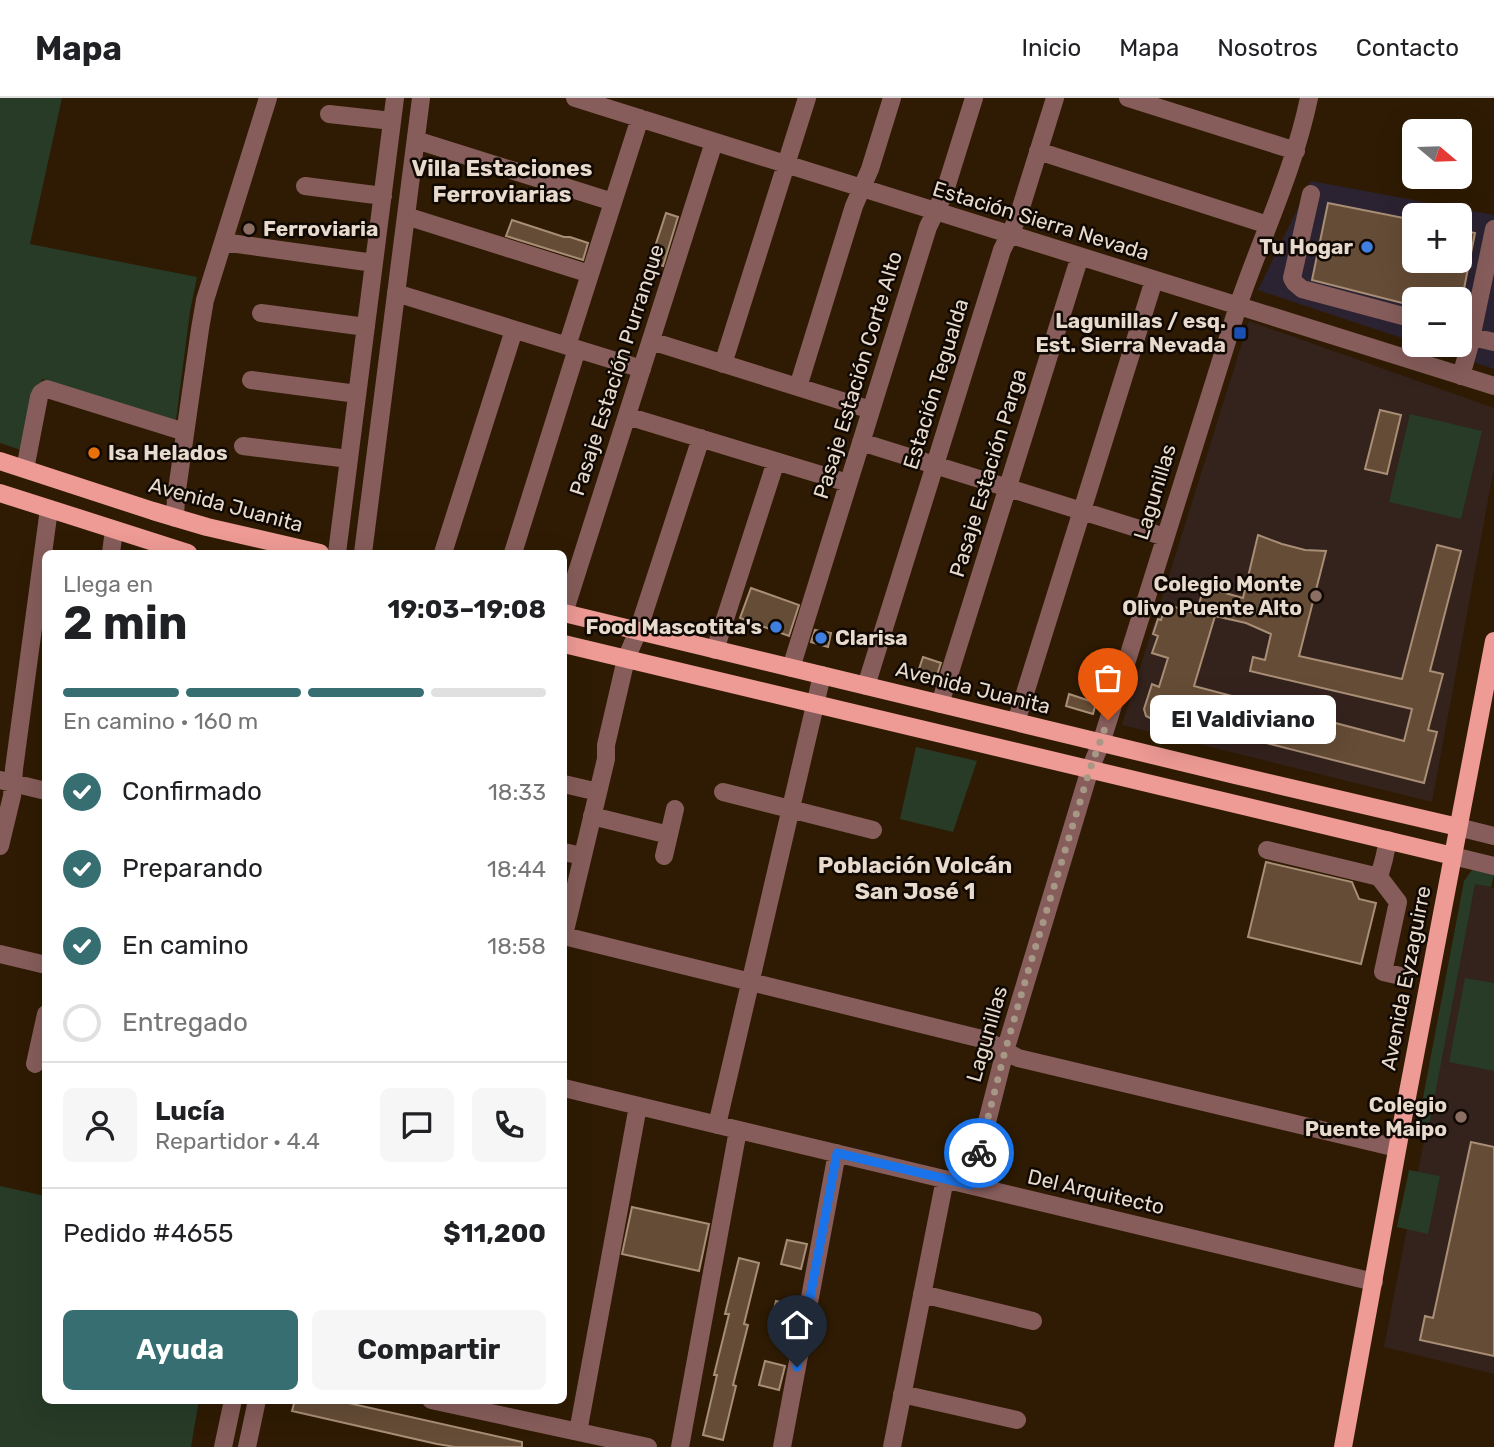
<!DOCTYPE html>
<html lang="es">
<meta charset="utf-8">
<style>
:root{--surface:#fff;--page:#f6f6f6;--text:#202124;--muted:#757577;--line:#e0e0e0;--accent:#366e71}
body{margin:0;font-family:Rubik,sans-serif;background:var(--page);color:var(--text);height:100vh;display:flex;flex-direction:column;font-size:26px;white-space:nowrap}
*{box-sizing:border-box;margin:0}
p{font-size:23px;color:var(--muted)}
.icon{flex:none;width:38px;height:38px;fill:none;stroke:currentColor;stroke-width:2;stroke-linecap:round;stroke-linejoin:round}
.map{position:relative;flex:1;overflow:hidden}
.drawer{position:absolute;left:42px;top:452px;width:525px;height:854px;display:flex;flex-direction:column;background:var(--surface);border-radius:10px;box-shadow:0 7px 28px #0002}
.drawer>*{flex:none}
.needle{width:46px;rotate:109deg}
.fabs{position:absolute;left:1402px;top:21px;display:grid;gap:14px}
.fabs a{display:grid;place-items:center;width:70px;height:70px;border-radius:10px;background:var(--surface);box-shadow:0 7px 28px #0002;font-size:35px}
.pin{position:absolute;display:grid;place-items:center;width:60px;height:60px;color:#fff;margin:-72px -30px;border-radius:50% 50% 50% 0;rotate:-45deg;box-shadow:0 0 7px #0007}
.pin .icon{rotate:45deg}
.courier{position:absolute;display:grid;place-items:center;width:70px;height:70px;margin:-35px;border:5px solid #1a73e8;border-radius:50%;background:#fff;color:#222;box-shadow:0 2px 9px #0007}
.bubble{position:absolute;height:49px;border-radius:10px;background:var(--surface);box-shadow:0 7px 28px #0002;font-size:23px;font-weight:700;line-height:49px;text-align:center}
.overview em{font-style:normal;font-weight:700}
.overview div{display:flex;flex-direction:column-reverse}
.overview{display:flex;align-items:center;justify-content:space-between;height:119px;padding:0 21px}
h1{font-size:46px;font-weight:700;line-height:52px}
.bar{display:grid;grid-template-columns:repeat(4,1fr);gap:10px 7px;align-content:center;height:84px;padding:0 21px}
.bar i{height:9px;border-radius:5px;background:var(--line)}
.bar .selected{background:var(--accent)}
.bar p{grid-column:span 4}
.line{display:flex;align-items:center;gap:18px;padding:0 21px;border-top:2px solid var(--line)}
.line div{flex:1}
.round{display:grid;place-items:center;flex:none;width:74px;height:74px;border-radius:10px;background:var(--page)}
ol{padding:0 21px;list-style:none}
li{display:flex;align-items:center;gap:21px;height:77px}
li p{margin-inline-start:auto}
li .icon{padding:7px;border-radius:50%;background:var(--accent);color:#fff;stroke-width:4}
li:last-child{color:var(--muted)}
li i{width:38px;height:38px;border:4px solid var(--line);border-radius:50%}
.action{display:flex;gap:14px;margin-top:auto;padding:14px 21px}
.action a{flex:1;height:80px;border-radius:10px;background:var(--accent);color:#fff;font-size:28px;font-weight:700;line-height:80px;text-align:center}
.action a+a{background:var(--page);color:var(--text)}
header{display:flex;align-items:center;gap:42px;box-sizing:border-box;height:98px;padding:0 35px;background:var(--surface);border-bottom:2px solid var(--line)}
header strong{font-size:33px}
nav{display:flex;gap:38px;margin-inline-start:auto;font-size:24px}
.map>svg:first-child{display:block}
</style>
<header>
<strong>Mapa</strong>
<nav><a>Inicio</a><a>Mapa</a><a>Nosotros</a><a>Contacto</a></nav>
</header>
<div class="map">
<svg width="1494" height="1349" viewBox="0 0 1494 1349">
<rect width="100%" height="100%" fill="#2f1b03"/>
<path fill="#2c2332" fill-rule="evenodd" d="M1311,83L1494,117V271L1421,247H1460V201H1414V244L1258,192ZM1414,117H1460V163H1414Z"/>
<path fill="#34221d" d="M1249,223L1494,310V370L1432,704L1122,627Z
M1474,785L1494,790V1276L1384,1249Z"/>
<path fill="#273b27" d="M0,0H62L30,146L197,179L190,213L176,322L42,281L21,352L0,345Z
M1410,316L1482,333L1461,421L1389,404Z
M916,649L977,663L953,734L900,721Z
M1472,772L1494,776L1491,789L1475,786L1429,1028L1418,1026L1464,783Z
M1465,880L1494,885V973L1449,964Z
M1409,1072L1440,1078L1428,1136L1397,1129Z
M0,1088L45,1098L46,1302H199L191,1349H0Z"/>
<path fill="#654c36" stroke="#a98e76" stroke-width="2" fill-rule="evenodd" d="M1328,105L1414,122V163H1460V132L1475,135L1462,201H1414V208L1312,182Z
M666,115L678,119L663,168L650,164Z
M512,122L564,139H570L588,145L583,162L506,138Z
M1380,312L1401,317L1387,376L1365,371Z
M1258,437L1282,446L1305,452L1326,453L1299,558L1402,581L1437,447L1461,453L1430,573L1443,576L1428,632L1437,634L1424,685L1171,621L1168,629L1146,618L1144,611L1152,586L1159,589L1168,560L1152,555L1158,538L1153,536L1158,521L1161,522L1166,506L1196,516L1204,489L1243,500ZM1215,518L1246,525L1271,536L1265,562L1253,559L1250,573L1412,611L1404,643L1194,588Z
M751,490L799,507L789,538L740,520Z
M815,532L831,535L828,549L811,544Z
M923,559L941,565L935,583L917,577Z
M1069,596L1096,605L1093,616L1066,608Z
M1266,764L1352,784L1359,801L1376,805L1361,866L1248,839Z
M1471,1044L1494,1049V1258L1420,1242L1425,1218L1433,1220Z
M632,1109L709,1126L699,1173L622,1156Z
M787,1142L807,1146L801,1171L781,1166Z
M739,1160L759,1165L744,1226L748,1227L733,1287L736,1288L723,1342L703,1337L717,1277H714L729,1216H725Z
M776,1203L796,1208L790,1233L770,1228Z
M765,1263L785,1268L779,1292L759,1287Z
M295,1302H335L522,1344V1349H455L437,1346L292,1313Z"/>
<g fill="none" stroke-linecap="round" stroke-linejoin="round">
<path stroke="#865d5b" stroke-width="18" d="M575,0L1494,288
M1128,0L1296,53
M329,16L392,23
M416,42L613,104
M1038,53L1268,127
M305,88L383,98
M1311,96L1292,180L1295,185L1302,191L1414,221
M406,118L590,176
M223,144L374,165
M396,195L642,271
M261,215L366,229
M1472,239L1494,244
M651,243L871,312
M567,248L640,20
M723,266L807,0
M1461,278L1472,239V236L1494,131
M251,282L357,296
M798,289L854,108L870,71L892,0
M627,318L848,385
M861,344L1165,439
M243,348L349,361
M25,371L39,299L41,295L47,291L185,334
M175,420L176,399L200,231L205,202L268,0
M111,455L114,432
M337,455L395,0
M363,455L421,0
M443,455L514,232
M513,455L577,251
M564,515L714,44
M715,552L776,363
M791,570L928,129L944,96L974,0
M866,588L1002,152L1018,119L1055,0
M940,606L1080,158
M1016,624L1154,182
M0,682L46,693
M564,686L598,694
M723,694L873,732
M592,718L669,737
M1458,729L1494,738
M1388,742L1384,761L1379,779L1398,804L1383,874L1405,879
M0,748L12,698L14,671L49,411
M1267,752L1379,779
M564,754L582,758
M664,758L675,711
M1453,758L1494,768
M564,837L606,661V647L626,561L638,533L701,340
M564,838L986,942L1018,960L1397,1050
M0,856L46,867
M35,966L46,916
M564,990L1374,1184
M717,1027L822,577
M971,1087L1005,953L1090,671L1101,645L1108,623L1238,208C1262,138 1294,72 1309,0
M922,1196L1033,1223
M902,1296L1017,1322
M431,1302L648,1349
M578,1334L638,1008
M223,1349L233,1302
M247,1349L257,1302
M680,1349L738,1032
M782,1349L837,1055
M892,1349L945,1081"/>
<path stroke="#ee9a95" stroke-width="18" d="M0,363L153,413L207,429L320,455
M0,395L188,455
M564,515L1235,677L1458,729
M564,546L1453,758
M1343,1349L1400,1036L1494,543"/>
</g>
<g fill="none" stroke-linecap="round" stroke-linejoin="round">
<path stroke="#a79886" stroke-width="7" stroke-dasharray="0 12.6" d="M979,1055L1005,953L1027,877L1090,671L1108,622"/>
<path stroke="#1a73e8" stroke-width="9" d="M797,1269L837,1055L971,1087L979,1055"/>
</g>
<g fill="#8d6e63" stroke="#100802" stroke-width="2.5">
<circle cx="249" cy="131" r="7"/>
<circle cx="1316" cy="498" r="7"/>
<circle cx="1461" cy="1019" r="7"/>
</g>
<g fill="#3f7fe0" stroke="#100802" stroke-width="2.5">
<circle cx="1367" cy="149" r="7"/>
<circle cx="776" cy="529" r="7"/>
<circle cx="821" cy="540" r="7"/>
</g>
<rect fill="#1a4fb4" stroke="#100802" stroke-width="2.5" x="1233" y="228" width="14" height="14" rx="3.5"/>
<circle fill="#e8710a" stroke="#100802" stroke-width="2.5" cx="94" cy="355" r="7"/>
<g text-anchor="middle" stroke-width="5" stroke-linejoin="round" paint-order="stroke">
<g font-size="21" fill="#e8dbcd" stroke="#100802">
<text transform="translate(1041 123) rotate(17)" y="7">Estación Sierra Nevada</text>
<text transform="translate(617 272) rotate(-72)" y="7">Pasaje Estación Purranque</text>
<text transform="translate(858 277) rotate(-73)" y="7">Pasaje Estación Corte Alto</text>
<text transform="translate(936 286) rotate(-73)" y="7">Estación Tegualda</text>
<text transform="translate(988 375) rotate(-73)" y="7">Pasaje Estación Parga</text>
<text transform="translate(1155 394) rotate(-73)" y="7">Lagunillas</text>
<text transform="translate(226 407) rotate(15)" y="7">Avenida Juanita</text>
<text transform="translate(973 590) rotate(14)" y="7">Avenida Juanita</text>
<text transform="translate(1406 880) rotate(-79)" y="7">Avenida Eyzaguirre</text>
<text transform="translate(987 936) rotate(-74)" y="7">Lagunillas</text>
<text transform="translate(1096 1094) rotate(13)" y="7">Del Arquitecto</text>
</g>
<g font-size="21" font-weight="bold" fill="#e8dbcd" stroke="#100802" text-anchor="end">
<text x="263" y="138" text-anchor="start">Ferroviaria</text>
<text x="1353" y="156">Tu Hogar</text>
<text x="1226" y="230">Lagunillas / esq.<tspan x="1226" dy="24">Est. Sierra Nevada</tspan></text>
<text x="108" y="362" text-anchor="start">Isa Helados</text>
<text x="1302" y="493">Colegio Monte<tspan x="1302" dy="24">Olivo Puente Alto</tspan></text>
<text x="762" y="536">Food Mascotita's</text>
<text x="835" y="547" text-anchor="start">Clarisa</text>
<text x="1447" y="1014">Colegio<tspan x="1447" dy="24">Puente Maipo</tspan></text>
</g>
<g font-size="23" font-weight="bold" fill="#e8dbcd" stroke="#100802">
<text x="502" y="78">Villa Estaciones<tspan x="502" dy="26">Ferroviarias</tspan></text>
<text x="915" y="775">Población Volcán<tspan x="915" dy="26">San José 1</tspan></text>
</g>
</g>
</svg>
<div class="fabs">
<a><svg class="needle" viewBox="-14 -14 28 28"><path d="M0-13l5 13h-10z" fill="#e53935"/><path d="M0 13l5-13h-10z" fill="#757577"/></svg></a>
<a>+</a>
<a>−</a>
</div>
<div class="pin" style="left:1108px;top:622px;background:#ea580c"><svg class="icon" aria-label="bag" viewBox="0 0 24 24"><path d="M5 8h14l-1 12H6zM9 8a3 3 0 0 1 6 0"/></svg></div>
<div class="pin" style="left:797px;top:1269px;background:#1f2937"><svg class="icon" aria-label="home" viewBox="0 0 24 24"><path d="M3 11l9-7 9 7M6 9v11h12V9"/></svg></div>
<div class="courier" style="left:979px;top:1055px"><svg class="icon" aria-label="bike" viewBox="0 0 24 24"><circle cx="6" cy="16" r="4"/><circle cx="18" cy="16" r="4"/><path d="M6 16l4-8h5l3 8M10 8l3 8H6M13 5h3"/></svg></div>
<div class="bubble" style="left:1150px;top:597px;width:186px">El Valdiviano</div>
<section class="drawer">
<div class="overview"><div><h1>2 min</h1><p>Llega en</p></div><em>19:03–19:08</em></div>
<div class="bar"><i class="selected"></i><i class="selected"></i><i class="selected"></i><i></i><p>En camino · 160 m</p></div>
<ol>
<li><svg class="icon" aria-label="check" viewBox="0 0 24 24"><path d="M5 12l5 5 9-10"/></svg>Confirmado<p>18:33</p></li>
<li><svg class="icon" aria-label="check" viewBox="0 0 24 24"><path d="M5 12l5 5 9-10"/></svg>Preparando<p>18:44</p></li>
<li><svg class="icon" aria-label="check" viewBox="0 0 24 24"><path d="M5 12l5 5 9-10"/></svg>En camino<p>18:58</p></li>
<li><i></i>Entregado</li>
</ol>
<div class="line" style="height:126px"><a class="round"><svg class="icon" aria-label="person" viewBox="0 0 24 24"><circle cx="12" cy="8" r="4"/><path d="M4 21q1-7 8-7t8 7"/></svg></a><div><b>Lucía</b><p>Repartidor · 4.4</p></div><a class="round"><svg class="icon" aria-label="chat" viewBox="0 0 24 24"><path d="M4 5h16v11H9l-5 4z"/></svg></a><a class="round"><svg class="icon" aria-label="phone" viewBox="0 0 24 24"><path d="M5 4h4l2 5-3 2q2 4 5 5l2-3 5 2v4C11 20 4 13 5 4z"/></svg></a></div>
<div class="line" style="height:91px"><div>Pedido #4655</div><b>$11,200</b></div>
<div class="action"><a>Ayuda</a><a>Compartir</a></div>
</section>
</div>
